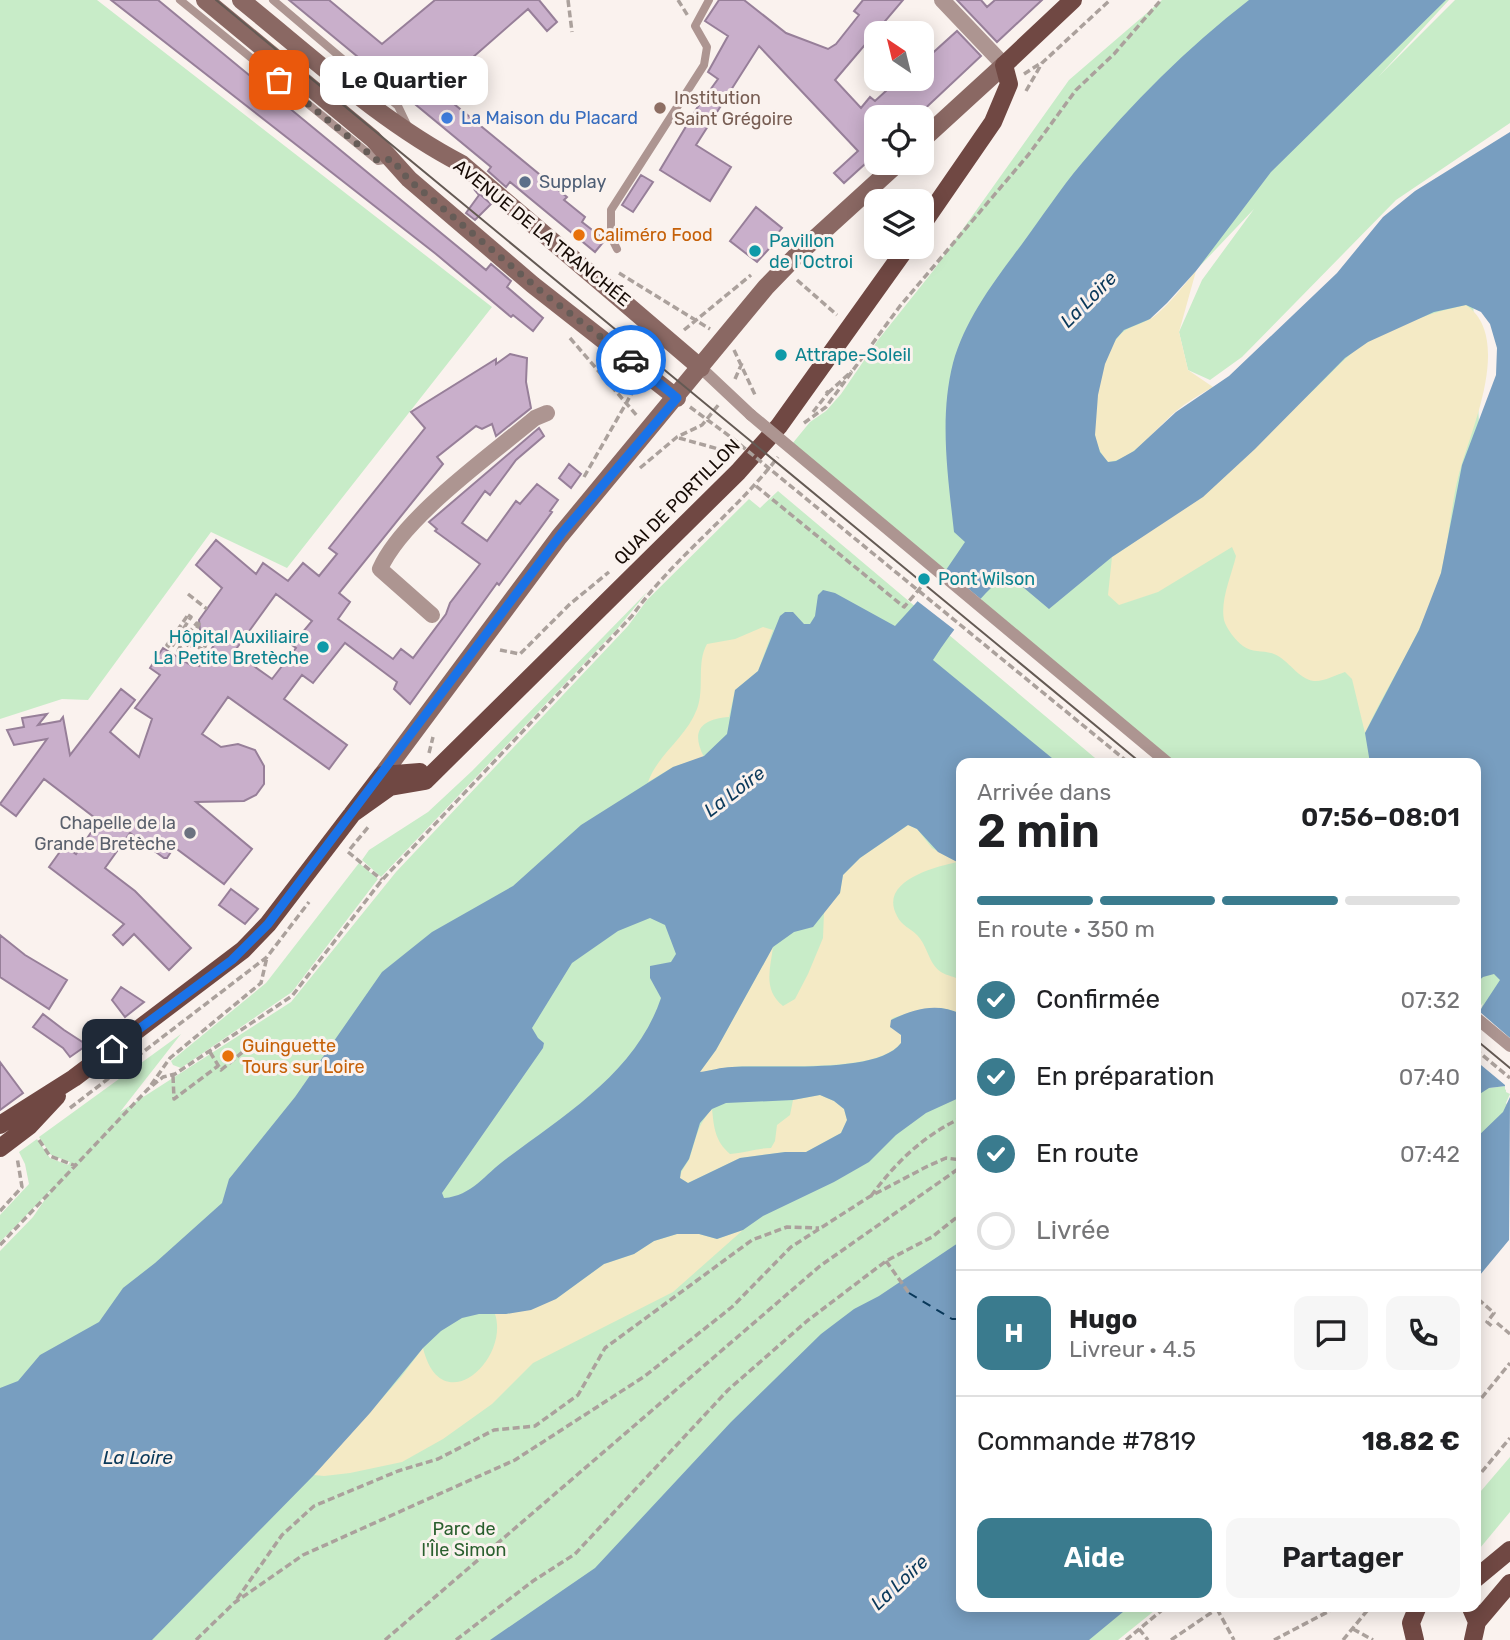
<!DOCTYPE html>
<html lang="fr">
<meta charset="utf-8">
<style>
:root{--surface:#fff;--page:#f6f6f6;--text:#202124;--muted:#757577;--line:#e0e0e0;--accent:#3a7b8e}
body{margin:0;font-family:Rubik,sans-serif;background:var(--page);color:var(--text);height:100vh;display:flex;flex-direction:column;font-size:26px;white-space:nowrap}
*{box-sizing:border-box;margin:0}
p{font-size:23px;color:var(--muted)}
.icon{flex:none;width:38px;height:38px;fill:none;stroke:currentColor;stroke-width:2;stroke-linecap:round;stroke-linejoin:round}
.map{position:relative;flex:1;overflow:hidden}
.drawer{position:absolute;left:956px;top:758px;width:525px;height:854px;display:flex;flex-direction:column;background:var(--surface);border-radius:14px;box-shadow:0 4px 18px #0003}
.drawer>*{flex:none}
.needle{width:46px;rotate:325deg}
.fabs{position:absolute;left:864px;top:21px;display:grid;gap:14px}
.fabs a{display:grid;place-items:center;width:70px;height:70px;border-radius:14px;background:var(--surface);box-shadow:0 4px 18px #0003;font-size:35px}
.pin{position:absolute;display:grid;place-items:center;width:60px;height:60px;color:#fff;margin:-30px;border-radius:14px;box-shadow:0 4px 10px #0006}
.courier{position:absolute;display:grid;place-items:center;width:70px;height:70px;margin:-35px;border:5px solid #1a73e8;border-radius:50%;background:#fff;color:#222;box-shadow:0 2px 9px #0007}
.bubble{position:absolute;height:49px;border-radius:14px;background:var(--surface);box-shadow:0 4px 18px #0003;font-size:23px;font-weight:600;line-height:49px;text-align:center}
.summary em{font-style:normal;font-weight:600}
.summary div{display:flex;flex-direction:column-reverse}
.summary{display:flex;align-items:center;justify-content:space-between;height:119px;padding:0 21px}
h1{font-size:46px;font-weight:600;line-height:52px}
.bar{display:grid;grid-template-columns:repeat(4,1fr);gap:10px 7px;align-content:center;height:84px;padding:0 21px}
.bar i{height:9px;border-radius:5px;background:var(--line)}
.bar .current{background:var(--accent)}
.bar p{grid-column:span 4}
.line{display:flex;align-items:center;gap:18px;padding:0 21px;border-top:2px solid var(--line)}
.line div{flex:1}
.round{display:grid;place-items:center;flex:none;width:74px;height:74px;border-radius:14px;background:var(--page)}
ol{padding:0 21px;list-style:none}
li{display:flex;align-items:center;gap:21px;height:77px}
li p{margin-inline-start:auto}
li .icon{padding:7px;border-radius:50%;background:var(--accent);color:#fff;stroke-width:4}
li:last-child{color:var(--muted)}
li i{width:38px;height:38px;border:4px solid var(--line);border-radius:50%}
.action{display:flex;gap:14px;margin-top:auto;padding:14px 21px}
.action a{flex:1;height:80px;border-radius:14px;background:var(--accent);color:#fff;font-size:28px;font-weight:600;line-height:80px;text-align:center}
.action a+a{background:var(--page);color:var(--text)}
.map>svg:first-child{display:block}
</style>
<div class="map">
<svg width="1510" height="1640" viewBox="0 0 1510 1640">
<rect width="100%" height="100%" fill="#faf2ee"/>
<path fill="#c8ecc8" d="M0,0H97L492,307L287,568L211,532L88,700L62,699L0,719Z
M1162,0H1449L1378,77L1455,0H1510V123L1396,200L1242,357L1210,380L1188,370L1179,332L1202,280L1254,209L1144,325L1151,450L1467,178L1510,1057L1475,1028V763H1159L792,444L810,422L826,411L841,394L878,340L933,271L1069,80Z
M778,491L1101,763H961V1606L1159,1607L1118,1640H0V1251L33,1217L52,1189L0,1242V1215L29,1184L25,1164L19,1152L37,1139L50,1158L68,1165L70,1162L51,1155L39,1137L181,1034L120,1112L291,1002L396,872L628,626L647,600L749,499L760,508Z
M648,591L618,628L381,877L362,860L369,850L428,812L472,771Z
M359,863L378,879L292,992L181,1068L173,1065L171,1061L266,983Z
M1475,1079L1489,1088L1506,1086V1092L1510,1094L1506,1103L1510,1108L1475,1252Z
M1510,1457V1512L1475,1554V1498Z"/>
<path fill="#f4eac5" d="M1196,271L1179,332L1188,370L1213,387C1200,394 1187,402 1175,412C1155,429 1135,459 1108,462C1101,454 1096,445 1095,434C1094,405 1100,358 1119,336C1127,326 1141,325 1152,318C1169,305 1182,287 1196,271Z
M1466,305C1510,335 1477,417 1462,463C1451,498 1450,537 1441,573C1425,630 1390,679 1365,733L1352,679L1345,672C1336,675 1323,682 1314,681C1298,679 1289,660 1274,654C1264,650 1252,653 1243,646C1236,641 1226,628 1224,620C1220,600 1232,574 1236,556L1232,547L1158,592L1119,605L1108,595L1112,557C1183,512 1243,451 1307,396C1327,379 1343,357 1366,343C1397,325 1432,312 1466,305Z
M763,627L773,630L758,671L735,690L729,717C702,719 690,730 704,757L673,767L648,782C658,754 686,738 697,709C705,689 696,663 707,644L735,639Z
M908,825L917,829L932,848L957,862C935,867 878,881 897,916C902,926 910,928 917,935C928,946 928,963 941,972C947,976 955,976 961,981V1014C938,1002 916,1010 893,1018L891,1020L901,1035V1043C877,1075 770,1063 732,1067C721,1068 710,1070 699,1073L716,1050L773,947C770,970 763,990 783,1006L795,999L808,974L823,938L824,912L840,893L843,875L860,858Z
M820,1095L834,1101L844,1109L847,1120L841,1133L806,1152H785L740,1158L688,1183L680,1178C681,1169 687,1165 690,1157C697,1136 697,1126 712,1109C714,1128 715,1141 730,1154C744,1153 757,1148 771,1148L775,1141L777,1125L790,1115L793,1100Z
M743,1230L673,1292L533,1363L492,1404L443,1439L402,1462L350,1473L324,1476L314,1475L401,1377L423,1348C441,1422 510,1360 495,1314H506L556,1299L604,1264L634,1254L654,1241L677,1234H699L717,1239Z"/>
<path fill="#789ec0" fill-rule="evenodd" d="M1249,0H1446L1271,172L1196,271L1167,303L1150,319L1124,330L1116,339L1105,364L1098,395L1095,435L1100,452L1108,462L1116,461L1134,451L1176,412L1229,376L1337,273L1383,217L1415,191L1510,132V1080L1506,1086L1489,1088L1475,1097V1018L1500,980L1494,974L1483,977L1475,984V763H1370L1365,733L1419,630L1441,573L1462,465L1496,375L1497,348L1490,324L1481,312L1466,305L1434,312L1368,342L1345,358L1255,449L1203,497L1112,557L1049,609L1006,573C978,600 954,627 933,660L1058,763H961V864L938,852L917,829L908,825L860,858L843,875L840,893L813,927L794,932L773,947L716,1050L700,1072C710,1071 721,1067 732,1067C771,1064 877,1075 901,1043V1035L890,1027L891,1020C913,1009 937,1002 961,1014V1097L926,1113L896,1135L869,1162L834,1182L763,1216L743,1230L717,1239L699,1234H677L654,1241L634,1254L604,1264L556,1299L531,1310L506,1314H479L462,1318L441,1331L423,1348L370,1413L314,1475L152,1640H0V1388L18,1381L40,1355L99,1322L123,1288L155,1263L222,1203L229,1179L295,1097L382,972L432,932L513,886L581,825L673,767L704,756L727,734L735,690L758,671L780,616L785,612H793L804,624H810L815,616L818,595L823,590L835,593L895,626L946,570L965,542L954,532C948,477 939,418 953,363C965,319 995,280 1022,244C1042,217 1060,189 1082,163C1132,103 1187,48 1249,0ZM650,918L665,925L676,954L671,962L650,966V978L661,998C636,1072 566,1114 506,1159C485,1174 472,1196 444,1198L442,1193L543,1048L544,1043L538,1038L532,1028L572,963L618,931ZM820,1095L834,1101L844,1109L847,1120L841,1133L806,1152H785L740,1158L688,1183L680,1178L681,1171L689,1159L700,1123L712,1109L726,1103L793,1100Z
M1510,1097L1509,1240L1475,1281V1139L1503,1112Z
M961,1241V1606L1129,1607L1089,1640H490L595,1568L731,1422L821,1334L854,1309L879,1296Z"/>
<path fill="#faf2ee" d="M943,568L982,600L956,631L916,600Z
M1483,1003L1480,1012L1510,1038V1086L1505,1090V1085L1475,1060V1012Z"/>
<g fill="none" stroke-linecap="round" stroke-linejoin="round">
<path stroke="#09385a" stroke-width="2" stroke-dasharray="9 7" stroke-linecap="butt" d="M909,1293L952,1319H961"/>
</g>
<path fill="#c9afcb" stroke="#977f99" stroke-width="2" fill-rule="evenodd" d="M111,0H158L486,270L491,264L511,281L507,287L543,318L533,331L513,315L511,317L436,254Z
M289,0H329L382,44L435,0H539L557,22L547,31L528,9L439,87L448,99L567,197L564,200L585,217L582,222L605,240L595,252L510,182L506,187L488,171L491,167Z
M719,0H744L786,33L828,49L836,44L859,15L854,11L863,0H903L835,80L861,108L870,97L875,101L898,80L904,86L913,79H922V70L930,62L926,59L957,31L981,56L916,117H877V153L844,183L834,173L858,151L759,46L696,145L731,167L710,201L660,170L697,108L718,79L708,72L728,36L705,21Z
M957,0H981L987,7L995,0H1042L997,42Z
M641,175L653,182L633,212L622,205Z
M474,189L491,204L475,220L466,213L479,195Z
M756,207L782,228L774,238L777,240L757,262L730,241Z
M510,354L527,358L526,382L531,408L496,436L492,424L482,429L476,426L437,457L443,464L339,593L350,602L338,619L393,659L401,649L413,658L446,614L450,603L480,564L435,531L437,529L429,522L539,428L544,436L516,460L490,495L485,491L462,523L487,541L516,501L520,504L537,484L558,500L550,511L552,512L499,585L497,583L410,704L394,689L397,682L345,643L313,683L302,675L284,699L347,745L329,769L228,697L202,734L221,747L238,744L255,750L264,766V784L256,795L244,801L196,802L252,849L224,884L174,847L167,858H164L130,833L105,868L135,891L191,948L169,970L134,934L123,945L113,935L124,924L49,867L64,846L76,854L99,821L44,779L16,816L0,804L47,739L14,745L7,730L24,727L22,718L47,714L38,725L60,721L63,717L70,755L121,689L135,700L110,732L139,757L152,719L135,708L160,675L150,668L163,648L192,666L195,662L199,666L217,641L200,630L199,620L222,588L196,565L216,540L256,574L263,563L288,581L303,563L319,576L337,554L329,548L425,428L411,412L496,359V364ZM276,594L312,621L292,645L296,648L272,679L234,652Z
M569,464L581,474L571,488L559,478Z
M231,889L258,909L245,924L219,905Z
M0,935L25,955L67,980L49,1009L0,977Z
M121,987L144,1002L125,1017L112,1000Z
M43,1014L64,1030L87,1045L70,1057L63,1048L33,1027Z
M0,1062L23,1093L0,1110Z"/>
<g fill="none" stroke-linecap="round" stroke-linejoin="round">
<path stroke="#aba19c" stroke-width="3.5" stroke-dasharray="7 3.5" stroke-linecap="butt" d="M568,0L572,32
M678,0L688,16
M1024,74L1041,63
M1026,91L1042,63L1110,0
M619,273L710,329
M797,280L837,315
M684,330L751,275
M570,338L638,417
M734,350L756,397
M735,379L742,363
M828,393L852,371
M690,407L732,438
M813,412L828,393L826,391
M804,423L826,407L900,306L1029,154L1076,90L1114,54L1161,0
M679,438L722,450
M640,468L677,437L702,425L720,403
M584,477L636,386
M756,486L904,607L928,579
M188,594L207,609
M188,615L191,617L171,648L167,645Z
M197,623L199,624L191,641L179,654L177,653L185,637Z
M205,633L209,636L204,649L193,661L187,657L194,643Z
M198,647L209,653
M500,650L520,654L570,604L609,572
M429,753L433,737
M350,849L370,825
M348,852L382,880
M1475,1049L1510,1078
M210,1052L221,1070L250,1046
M173,1076L174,1099L218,1066
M151,1085L170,1058L261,983L267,957
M70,1108L267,957L309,902
M39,1140L50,1156L76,1166
M871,1196C896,1162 923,1136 961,1118
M0,1211L22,1187L17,1157
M0,1245L148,1089L163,1077L175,1074L292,996L382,880L632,616C674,557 734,514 778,457
M886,1261L909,1293
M1478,1299L1494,1313L1487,1322L1493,1327
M1497,1323L1510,1334
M1475,1406L1510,1363
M1475,1480L1510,1438
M237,1599L282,1535L314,1506L398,1471L438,1459L494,1430L535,1426L578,1395L605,1348L752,1240L787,1227L819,1228
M1217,1609L1234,1640
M1139,1629L1148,1640
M1353,1629L1373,1640
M196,1640L234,1603L303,1555L515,1460L645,1376L732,1307L791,1247L869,1197L926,1167L946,1158L961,1160
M385,1640L820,1266L961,1167
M456,1640L533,1581L575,1554L728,1390L807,1321L886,1261L932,1237L961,1214
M1126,1640L1167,1606
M1171,1640L1221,1606
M1274,1640L1339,1606
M1343,1640L1371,1606"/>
<path stroke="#ad9591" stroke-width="8" d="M180,0L378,161L389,159
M273,0L398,106L409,129
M617,249L611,237V210L704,65L707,47L695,26L709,0"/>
<path stroke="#ad9591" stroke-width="12" d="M701,368L751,415
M1475,1017L1510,1046"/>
<path stroke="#ad9591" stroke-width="16" d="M942,0L1004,65
M432,615L380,569C402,518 491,455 535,418L547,413"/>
<path stroke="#8a6863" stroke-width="18" d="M205,0L373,139L409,179L533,285L677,398
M241,0C312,57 381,122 462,164L701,368
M922,140L1004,65
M382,775L559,537L766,287L797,255L898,163"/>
<path stroke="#704843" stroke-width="18" d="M922,225L993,122L1009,84L1004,65L1073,0
M352,814L390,787L425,781L738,472L779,426L907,247
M0,1125L74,1078L243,950L268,924L382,775L420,772
M0,1148L29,1126L57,1096
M1475,1579L1510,1550
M1470,1606L1477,1622L1473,1640
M1477,1622L1510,1583
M1415,1640L1411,1623L1418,1606"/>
<path stroke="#645a54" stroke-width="2" d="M216,0L1141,763
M1475,1039L1510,1068"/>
<path stroke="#aba19c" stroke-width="3.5" stroke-dasharray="7 3.5" stroke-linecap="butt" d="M732,438L1129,763"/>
<path stroke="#ad9591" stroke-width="12" d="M751,415L1168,763"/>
</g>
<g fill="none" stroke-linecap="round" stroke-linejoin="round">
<path stroke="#665c57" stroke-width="7" stroke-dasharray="0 12.6" d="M279,80L378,161L392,159L408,179L542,292L631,360"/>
<path stroke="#1a73e8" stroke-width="9" d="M112,1049L232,960L268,924L562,533L677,398L631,360"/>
</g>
<circle fill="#8d6e63" stroke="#faf2ee" stroke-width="2.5" cx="660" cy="108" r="7"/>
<circle fill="#3f7fe0" stroke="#faf2ee" stroke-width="2.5" cx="447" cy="118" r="7"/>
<circle fill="#5c6f8a" stroke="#faf2ee" stroke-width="2.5" cx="525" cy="182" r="7"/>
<g fill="#e8710a" stroke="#faf2ee" stroke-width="2.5">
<circle cx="579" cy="235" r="7"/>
<circle cx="228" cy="1056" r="7"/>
</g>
<g fill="#0f9aa8" stroke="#faf2ee" stroke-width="2.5">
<circle cx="755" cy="251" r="7"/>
<circle cx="781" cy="355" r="7"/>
<circle cx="924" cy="579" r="7"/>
<circle cx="323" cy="647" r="7"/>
</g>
<circle fill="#6b7280" stroke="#faf2ee" stroke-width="2.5" cx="190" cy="833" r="7"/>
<g text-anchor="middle" stroke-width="6" stroke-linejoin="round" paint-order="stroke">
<g font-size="18" fill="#785e54" stroke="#faf2ee" text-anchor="start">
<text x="674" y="104">Institution<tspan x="674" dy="21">Saint Grégoire</tspan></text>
</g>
<g font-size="18" fill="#366cbe" stroke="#faf2ee" text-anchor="start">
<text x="461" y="124">La Maison du Placard</text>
</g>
<g font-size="18" fill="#4e5e75" stroke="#faf2ee" text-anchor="start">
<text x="539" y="188">Supplay</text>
</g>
<g font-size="18" fill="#170b05" stroke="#faf2ee">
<text transform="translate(542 233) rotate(39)" y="6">AVENUE DE LA TRANCHÉE</text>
<text transform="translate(677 502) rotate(-45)" y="6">QUAI DE PORTILLON</text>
</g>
<g font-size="18" fill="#c56008" stroke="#faf2ee" text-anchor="start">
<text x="593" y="241">Caliméro Food</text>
<text x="242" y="1052">Guinguette<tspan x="242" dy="21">Tours sur Loire</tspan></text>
</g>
<g font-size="18" fill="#0d838f" stroke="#faf2ee" text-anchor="start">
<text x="769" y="247">Pavillon<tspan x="769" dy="21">de l'Octroi</tspan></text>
<text x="795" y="361">Attrape-Soleil</text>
<text x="938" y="585">Pont Wilson</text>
<text x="309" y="643" text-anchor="end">Hôpital Auxiliaire<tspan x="309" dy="21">La Petite Bretèche</tspan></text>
</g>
<g font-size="18" fill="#5b616d" stroke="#faf2ee" text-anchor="end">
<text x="176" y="829">Chapelle de la<tspan x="176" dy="21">Grande Bretèche</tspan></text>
</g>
<g font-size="18" fill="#2a5f2e" stroke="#faf2ee">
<text x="464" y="1535">Parc de<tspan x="464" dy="21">l'Île Simon</tspan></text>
</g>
<g font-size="19" font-style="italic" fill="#09385a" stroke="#faf2ee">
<text transform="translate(1088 299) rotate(-45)" y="7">La Loire</text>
<text transform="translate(734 791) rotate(-37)" y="7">La Loire</text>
<text x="138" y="1464">La Loire</text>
<text transform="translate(899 1582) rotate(-43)" y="7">La Loire</text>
</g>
</g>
</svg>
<div class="fabs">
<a><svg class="needle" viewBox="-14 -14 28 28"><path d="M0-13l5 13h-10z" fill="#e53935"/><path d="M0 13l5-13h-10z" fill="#757577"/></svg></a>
<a><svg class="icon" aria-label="locate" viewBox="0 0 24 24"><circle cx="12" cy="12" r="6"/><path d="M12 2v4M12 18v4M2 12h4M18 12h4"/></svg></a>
<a><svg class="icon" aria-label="layers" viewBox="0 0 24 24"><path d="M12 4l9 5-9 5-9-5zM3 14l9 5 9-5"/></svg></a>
</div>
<div class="pin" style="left:279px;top:80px;background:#ea580c"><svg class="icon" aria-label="bag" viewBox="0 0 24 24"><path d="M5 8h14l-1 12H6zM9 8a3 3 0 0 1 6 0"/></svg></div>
<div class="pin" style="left:112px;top:1049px;background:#1f2937"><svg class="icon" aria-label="home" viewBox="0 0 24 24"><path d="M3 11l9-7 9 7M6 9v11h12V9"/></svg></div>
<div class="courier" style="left:631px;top:360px"><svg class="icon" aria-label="car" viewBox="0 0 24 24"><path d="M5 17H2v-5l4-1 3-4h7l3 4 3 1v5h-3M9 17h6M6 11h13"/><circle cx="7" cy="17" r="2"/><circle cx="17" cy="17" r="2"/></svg></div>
<div class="bubble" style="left:320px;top:56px;width:168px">Le Quartier</div>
<section class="drawer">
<div class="summary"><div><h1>2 min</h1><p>Arrivée dans</p></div><em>07:56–08:01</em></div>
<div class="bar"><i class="current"></i><i class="current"></i><i class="current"></i><i></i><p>En route · 350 m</p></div>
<ol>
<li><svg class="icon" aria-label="check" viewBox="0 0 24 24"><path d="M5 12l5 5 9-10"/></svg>Confirmée<p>07:32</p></li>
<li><svg class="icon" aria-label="check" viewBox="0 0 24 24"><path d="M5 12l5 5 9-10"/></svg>En préparation<p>07:40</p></li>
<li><svg class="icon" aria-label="check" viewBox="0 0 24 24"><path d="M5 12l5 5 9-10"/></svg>En route<p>07:42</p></li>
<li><i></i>Livrée</li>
</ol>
<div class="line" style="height:126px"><b class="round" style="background:var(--accent);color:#fff">H</b><div><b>Hugo</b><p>Livreur · 4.5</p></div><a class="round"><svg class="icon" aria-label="chat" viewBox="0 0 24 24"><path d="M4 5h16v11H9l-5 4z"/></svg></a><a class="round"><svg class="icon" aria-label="phone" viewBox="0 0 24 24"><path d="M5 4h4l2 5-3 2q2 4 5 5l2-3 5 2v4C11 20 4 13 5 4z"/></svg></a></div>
<div class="line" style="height:91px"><div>Commande #7819</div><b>18.82 €</b></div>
<div class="action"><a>Aide</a><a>Partager</a></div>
</section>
</div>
